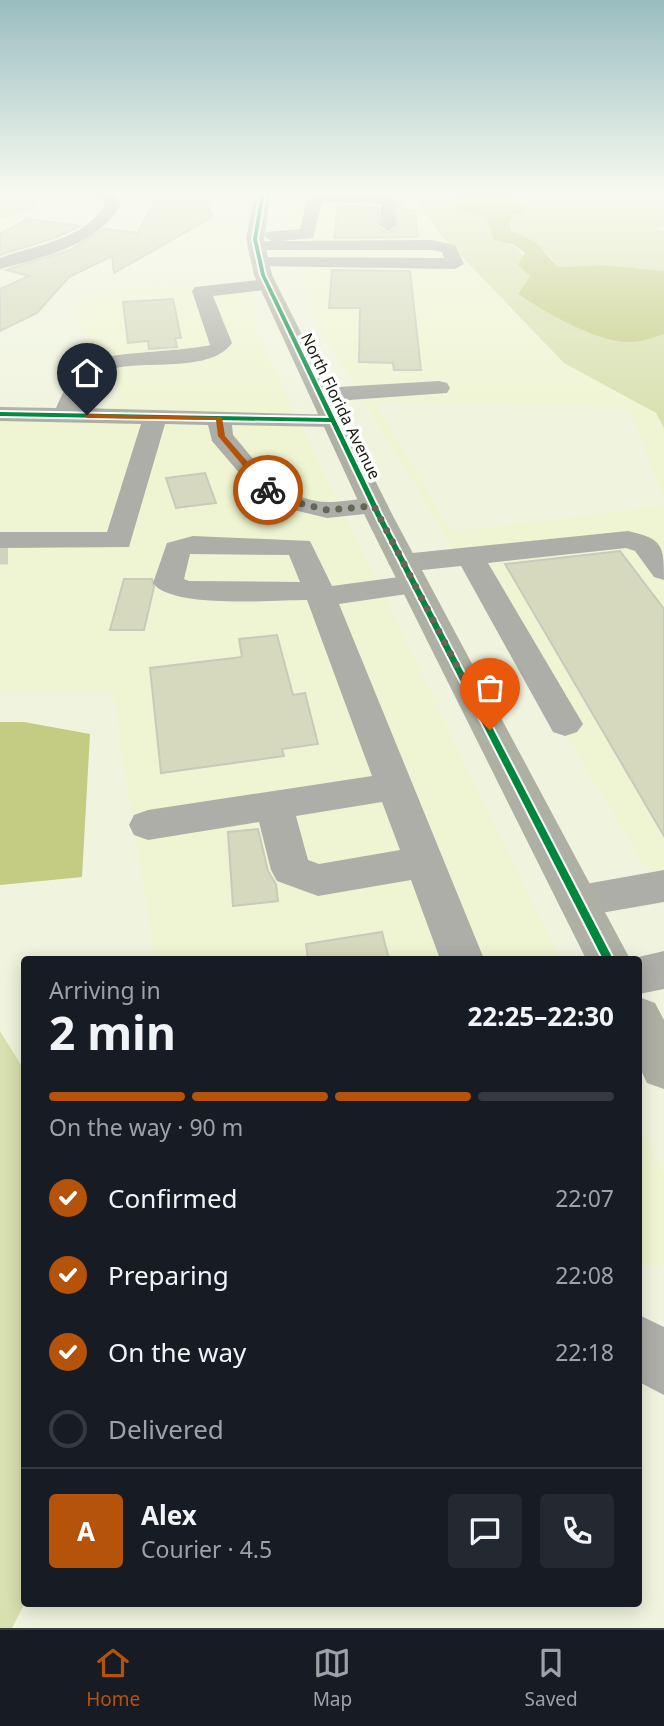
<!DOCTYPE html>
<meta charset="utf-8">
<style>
:root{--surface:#171b24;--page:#242831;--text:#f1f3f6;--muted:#9ea1a6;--line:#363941;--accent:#b45309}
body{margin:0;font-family:"Noto Sans",sans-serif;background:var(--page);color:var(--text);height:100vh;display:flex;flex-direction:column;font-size:26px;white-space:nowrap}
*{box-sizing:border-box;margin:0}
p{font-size:23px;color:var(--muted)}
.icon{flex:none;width:38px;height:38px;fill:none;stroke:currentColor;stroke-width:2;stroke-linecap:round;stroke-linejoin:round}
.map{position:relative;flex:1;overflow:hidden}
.panel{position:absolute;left:21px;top:956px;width:621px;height:651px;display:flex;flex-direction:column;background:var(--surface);border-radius:7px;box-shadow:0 4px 18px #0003}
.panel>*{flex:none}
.pin{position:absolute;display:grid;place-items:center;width:60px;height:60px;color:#fff;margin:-72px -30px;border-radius:50% 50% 50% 0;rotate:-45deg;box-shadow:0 0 7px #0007}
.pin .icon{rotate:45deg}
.courier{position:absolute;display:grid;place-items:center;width:70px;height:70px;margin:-35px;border:5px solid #b45309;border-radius:50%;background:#fff;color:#222;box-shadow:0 2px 9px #0007}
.head em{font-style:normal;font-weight:700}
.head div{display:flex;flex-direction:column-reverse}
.head{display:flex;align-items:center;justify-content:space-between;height:119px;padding:0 28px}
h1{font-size:46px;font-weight:700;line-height:52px}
.bar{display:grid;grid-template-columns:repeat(4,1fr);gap:10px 7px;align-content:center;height:84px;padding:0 28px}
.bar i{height:9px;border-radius:5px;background:var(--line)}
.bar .current{background:var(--accent)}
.bar p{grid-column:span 4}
.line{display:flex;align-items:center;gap:18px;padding:0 28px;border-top:2px solid var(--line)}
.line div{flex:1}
.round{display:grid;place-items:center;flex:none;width:74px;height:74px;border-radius:7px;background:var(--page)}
ol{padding:0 28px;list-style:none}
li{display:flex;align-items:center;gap:21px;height:77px}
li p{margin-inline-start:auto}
li .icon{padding:7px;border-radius:50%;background:var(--accent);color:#fff;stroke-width:4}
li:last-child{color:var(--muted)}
li i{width:38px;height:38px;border:4px solid var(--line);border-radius:50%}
.menu{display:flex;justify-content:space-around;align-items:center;height:98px;border-top:2px solid var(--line);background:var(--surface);font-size:19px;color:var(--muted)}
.menu a{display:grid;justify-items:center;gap:4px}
.menu .current{color:var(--accent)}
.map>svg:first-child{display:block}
</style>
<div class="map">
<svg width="664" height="1628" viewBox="0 0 664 1628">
<rect width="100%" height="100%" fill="#f0f4de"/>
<path fill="#eff5d2" d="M300,192H419L420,206L464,261L564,363L656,413L664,428V500L630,411L624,407L386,402L377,406L448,526L454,531L659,506L664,503V897L323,333L306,294L290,234Z
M251,282L257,335L295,414L111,410L119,395L71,308L108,289Z
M0,419L301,425L560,959H155L113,694H0Z
M639,1122L664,1174V1266L639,1265Z"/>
<path fill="#d9e0af" d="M0,192H31L39,199L37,208L0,219Z
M419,192H461L454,202L486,218L494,240C519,246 525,251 530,276L518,294L632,342L664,334V428L656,413L564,363L441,235L420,206Z
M507,192H664V227L651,228L664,231V271L602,265L557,267C545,243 517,242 509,223L513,216L527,210L518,197Z
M0,1031L23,1068L24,1108L25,1603L12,1628H0Z"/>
<path fill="#c4cb82" d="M461,192C492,192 506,185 527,210L513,216L509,223L512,231L535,242L558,267L602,265L664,271V334C654,337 642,342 632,342C597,343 547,313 518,294L530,276L518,265L525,253L514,245L494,240L486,218L456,209L454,202Z
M0,722H24L90,734L82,877L0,885Z"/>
<path fill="#d6d9bd" stroke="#c8caba" stroke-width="2" d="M153,192H191L192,196H205L212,217L114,273L112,256L69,277L37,313L0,331V289L29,276L6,270L70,250L104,229L138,233L155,200Z
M370,192H402V210H415L418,237L334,238L338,205L378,207L379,228L387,233L397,228L399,199L391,193Z
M27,219L80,226L57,237L0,255V234Z
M332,270L410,271L421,370H394L393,363L359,362L360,308H329Z
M173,299L181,338H175L177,347L149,349L148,341L128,343L123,302Z
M205,473L216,503L176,508L166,478Z
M620,551L664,609V836L505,564Z
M124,579H152L154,587L144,630H110Z
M277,635L293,695L305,693L318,744L282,749L284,756L161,773L150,668L242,657L239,639Z
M258,829L268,871L276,884L278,901L233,906L228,832Z
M382,932L389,959H308L306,944Z"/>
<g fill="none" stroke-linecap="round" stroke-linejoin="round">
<path stroke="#d0d3bf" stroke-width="29" stroke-dasharray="29 14" stroke-linecap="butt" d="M0,550H8"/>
<path fill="#adaea7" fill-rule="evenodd" d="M95,192H111L121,204C102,243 40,259 0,269V258C34,245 86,240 105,204Z
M325,192L391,196L397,201L396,226L388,231L380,226L381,204L325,202H322L313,238L279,241L432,240L455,245L464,264L455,269L254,266L251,262L260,257L444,258L442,252L432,250H251L248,246L251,242L271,241L264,236L266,232L300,229L307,199Z
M267,279L276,285L274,289L213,296L232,343C209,376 133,357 103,372C89,379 85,396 80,408L341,415L345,420L341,425L333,427L232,425L233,435C262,468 280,500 328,502C347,502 365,496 384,500L388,506L384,512L327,518L265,503L212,441L208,425L165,424L129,547L0,548V532H107L141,424L0,421V407L56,408C63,392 71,374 86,363C103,352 182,352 210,345L192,291L195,287Z
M439,381L447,383L450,388L447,393L321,402L310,395L321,388Z
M628,531C663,539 664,545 664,580L654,577L635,551L626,548L488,563L583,724L577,732L565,736L553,732L461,566L403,572L393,569L388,563L393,557L403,554Z
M193,536L310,541L332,586L414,575L425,578L429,584L425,590L414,593L339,604L484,959H440L411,880L318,896L277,881L271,870L259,822L148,840L134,835L129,825L134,815L148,810L372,776L307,600C274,600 171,609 153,583L167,543ZM190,554L289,555L300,582L189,581L184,579ZM382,802L400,850L319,864L308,860L296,816Z
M664,870V902L578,917L563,912L557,900L563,888Z
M664,951V989L639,994V959H630Z
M639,1315L664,1327V1395L639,1382Z"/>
<path fill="#afb0a4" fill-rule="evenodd" d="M255,192H271L264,239L272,275L393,516L630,959H586L365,516L254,275L246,239Z
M639,997L655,1003L664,1020V1089L647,1083L639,1066Z"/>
<g stroke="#fff" stroke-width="4">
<path id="cycleway" d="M261,192H265L257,239L265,275L382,516L613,959H603L376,516L331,422L0,416V412L329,418L261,275L253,239Z"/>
</g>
<use href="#cycleway" fill="#00873e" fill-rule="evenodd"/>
</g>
<linearGradient id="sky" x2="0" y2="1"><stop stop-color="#99bdbf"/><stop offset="0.46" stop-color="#f8faf0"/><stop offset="1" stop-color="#f8faf0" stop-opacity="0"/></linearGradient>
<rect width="664" height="420" fill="url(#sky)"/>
<path fill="#b45309" d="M85,414L222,417L225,436L272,490L265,492L218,436L216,420L87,418Z"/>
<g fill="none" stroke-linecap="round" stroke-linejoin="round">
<path stroke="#646656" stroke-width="7" stroke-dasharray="0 12.6" d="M268,490L274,497L327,510L374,506L490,730"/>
</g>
<g text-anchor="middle" stroke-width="7" stroke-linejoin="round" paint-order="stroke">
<g font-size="16" fill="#191a0d" stroke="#fff">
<text transform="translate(341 406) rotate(64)" y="6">North Florida Avenue</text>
</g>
</g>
</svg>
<div class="pin" style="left:490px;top:730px;background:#ea580c"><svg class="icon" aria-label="bag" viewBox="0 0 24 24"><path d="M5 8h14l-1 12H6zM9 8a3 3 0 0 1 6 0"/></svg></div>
<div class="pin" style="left:87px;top:415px;background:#1f2937"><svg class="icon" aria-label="home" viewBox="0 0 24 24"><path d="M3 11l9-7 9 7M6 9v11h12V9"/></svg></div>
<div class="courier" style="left:268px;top:490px"><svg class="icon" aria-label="bike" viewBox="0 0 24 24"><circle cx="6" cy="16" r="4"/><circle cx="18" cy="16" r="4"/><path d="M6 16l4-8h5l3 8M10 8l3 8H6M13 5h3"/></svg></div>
<section class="panel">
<div class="head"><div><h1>2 min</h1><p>Arriving in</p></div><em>22:25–22:30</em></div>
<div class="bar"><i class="current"></i><i class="current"></i><i class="current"></i><i></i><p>On the way · 90 m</p></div>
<ol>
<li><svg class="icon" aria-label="check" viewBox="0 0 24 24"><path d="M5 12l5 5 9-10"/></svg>Confirmed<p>22:07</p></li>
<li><svg class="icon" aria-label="check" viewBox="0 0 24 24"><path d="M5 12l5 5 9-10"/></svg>Preparing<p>22:08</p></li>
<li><svg class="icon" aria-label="check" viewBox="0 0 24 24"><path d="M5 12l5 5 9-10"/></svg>On the way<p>22:18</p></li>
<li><i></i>Delivered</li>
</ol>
<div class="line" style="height:126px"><b class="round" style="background:var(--accent);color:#fff">A</b><div><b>Alex</b><p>Courier · 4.5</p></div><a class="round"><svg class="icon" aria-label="chat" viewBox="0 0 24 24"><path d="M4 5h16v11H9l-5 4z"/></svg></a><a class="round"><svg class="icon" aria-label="phone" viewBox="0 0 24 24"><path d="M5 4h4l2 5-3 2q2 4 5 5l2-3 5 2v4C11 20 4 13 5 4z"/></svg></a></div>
</section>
</div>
<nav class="menu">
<a class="current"><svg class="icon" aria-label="home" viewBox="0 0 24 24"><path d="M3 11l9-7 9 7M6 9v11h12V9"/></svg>Home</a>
<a><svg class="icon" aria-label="map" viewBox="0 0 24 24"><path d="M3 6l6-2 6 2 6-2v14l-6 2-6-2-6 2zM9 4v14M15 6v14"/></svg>Map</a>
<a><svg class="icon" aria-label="saved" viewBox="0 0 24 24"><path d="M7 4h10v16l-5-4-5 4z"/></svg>Saved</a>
</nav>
